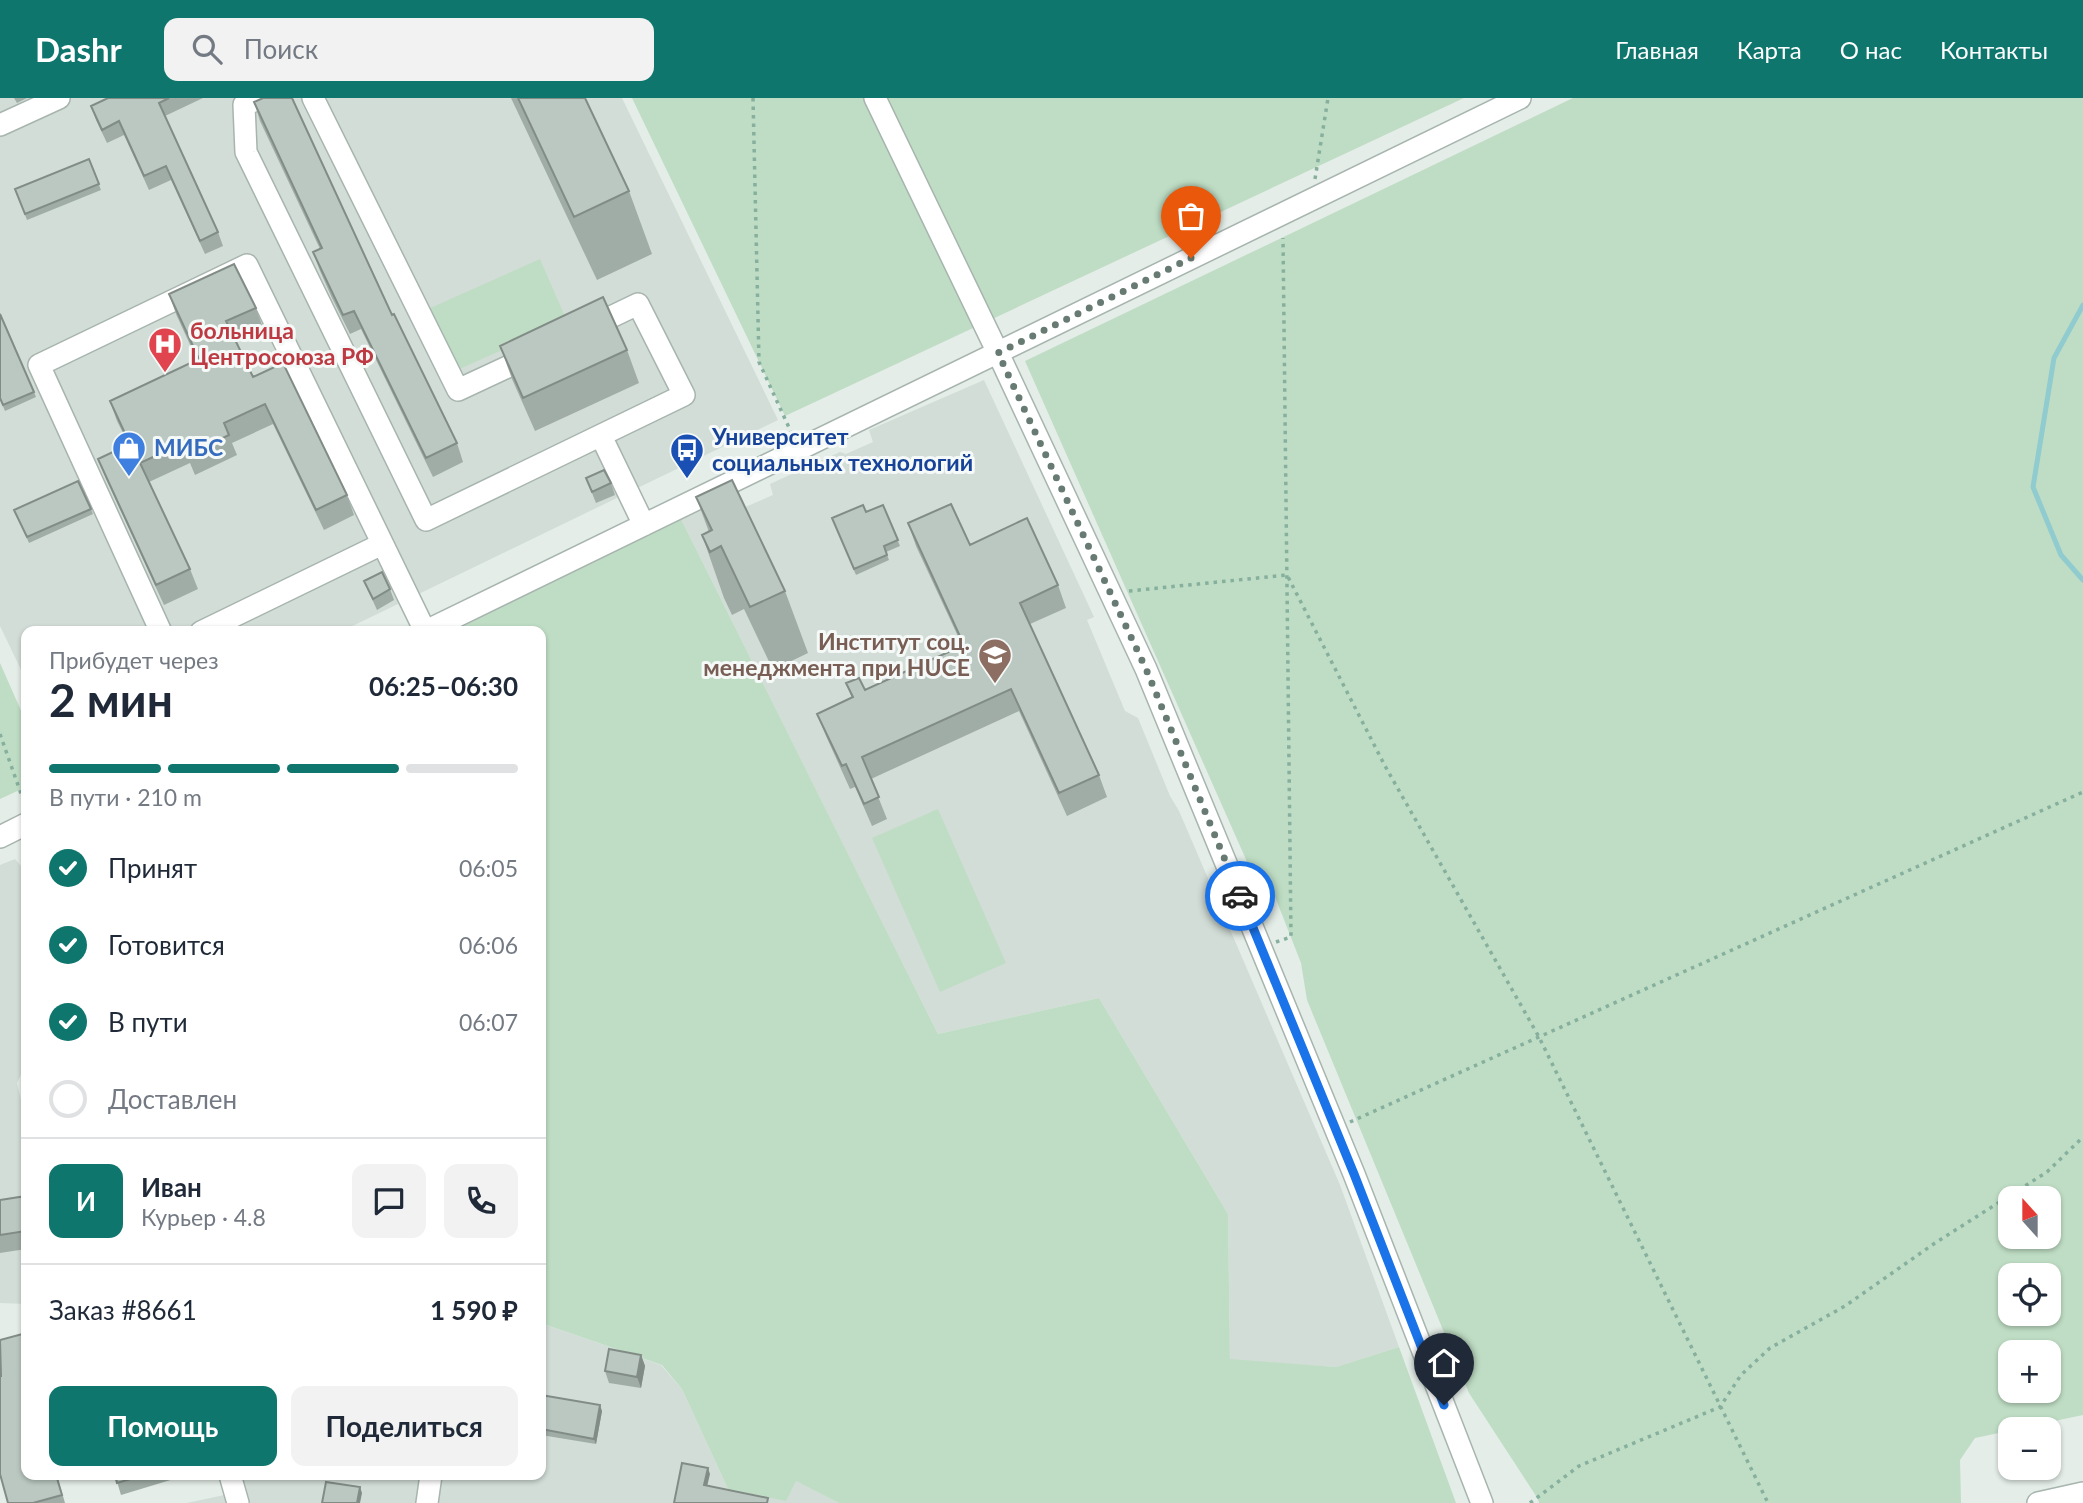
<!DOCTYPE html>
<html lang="ru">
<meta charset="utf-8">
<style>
:root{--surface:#fff;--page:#f2f2f3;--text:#1f2937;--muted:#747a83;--line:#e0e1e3;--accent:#0f766e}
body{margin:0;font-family:Lato,sans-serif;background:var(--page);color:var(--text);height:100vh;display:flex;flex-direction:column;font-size:26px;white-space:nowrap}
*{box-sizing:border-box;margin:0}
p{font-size:23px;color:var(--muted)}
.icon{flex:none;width:38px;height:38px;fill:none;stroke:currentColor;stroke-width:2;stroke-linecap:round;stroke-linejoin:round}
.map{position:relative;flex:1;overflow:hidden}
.side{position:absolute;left:21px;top:528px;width:525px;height:854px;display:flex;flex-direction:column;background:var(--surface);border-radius:14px;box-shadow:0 2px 5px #0004}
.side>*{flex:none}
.needle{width:46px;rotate:339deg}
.buttons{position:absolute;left:1998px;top:1088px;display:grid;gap:14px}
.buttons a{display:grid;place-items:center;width:63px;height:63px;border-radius:14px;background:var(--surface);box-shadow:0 2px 5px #0004;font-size:35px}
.pin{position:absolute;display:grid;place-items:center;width:60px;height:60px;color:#fff;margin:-72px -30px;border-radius:50% 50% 50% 0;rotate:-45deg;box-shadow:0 0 7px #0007}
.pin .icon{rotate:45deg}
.courier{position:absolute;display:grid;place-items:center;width:70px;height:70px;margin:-35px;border:5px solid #1a73e8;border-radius:50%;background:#fff;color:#222;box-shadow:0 2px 9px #0007}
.head em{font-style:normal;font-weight:700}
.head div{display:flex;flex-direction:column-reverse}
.head{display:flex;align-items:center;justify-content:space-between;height:119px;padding:0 28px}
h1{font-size:46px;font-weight:700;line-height:52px}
.bar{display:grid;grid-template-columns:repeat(4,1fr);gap:10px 7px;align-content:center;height:84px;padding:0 28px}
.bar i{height:9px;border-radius:5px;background:var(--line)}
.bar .current{background:var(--accent)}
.bar p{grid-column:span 4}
.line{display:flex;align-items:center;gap:18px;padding:0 28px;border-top:2px solid var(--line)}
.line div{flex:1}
.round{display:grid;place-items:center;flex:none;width:74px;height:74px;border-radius:14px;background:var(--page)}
ol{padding:0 28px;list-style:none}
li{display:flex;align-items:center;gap:21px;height:77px}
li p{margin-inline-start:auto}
li .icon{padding:7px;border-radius:50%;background:var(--accent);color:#fff;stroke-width:4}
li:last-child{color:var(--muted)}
li i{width:38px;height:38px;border:4px solid var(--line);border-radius:50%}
.button{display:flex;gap:14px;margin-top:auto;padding:14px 28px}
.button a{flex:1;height:80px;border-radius:14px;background:var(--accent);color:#fff;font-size:28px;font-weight:700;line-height:80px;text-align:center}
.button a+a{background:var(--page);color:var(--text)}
header{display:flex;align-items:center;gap:42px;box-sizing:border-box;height:98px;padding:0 35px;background:var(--accent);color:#fff}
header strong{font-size:33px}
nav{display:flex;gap:38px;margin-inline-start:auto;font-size:24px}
.search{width:490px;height:63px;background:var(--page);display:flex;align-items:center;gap:18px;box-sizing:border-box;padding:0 24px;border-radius:14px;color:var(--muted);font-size:26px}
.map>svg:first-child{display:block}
</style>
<header>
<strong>Dashr</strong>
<div class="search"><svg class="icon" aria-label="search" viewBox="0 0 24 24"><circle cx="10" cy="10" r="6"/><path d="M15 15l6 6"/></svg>Поиск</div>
<nav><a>Главная</a><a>Карта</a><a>О нас</a><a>Контакты</a></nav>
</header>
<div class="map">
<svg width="2083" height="1405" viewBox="0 0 2083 1405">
<rect width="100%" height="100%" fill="#e4ede8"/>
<path fill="#d2ddd7" d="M0,0H622L778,322L340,534H26V582L0,528Z
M984,282L1094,519L1087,522L1125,613L1138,620L1170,698L1179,713L1340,1087L1399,1249L1336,1269L1230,1262L1228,1116L1099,900L938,936L678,415L733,391L743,410L773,397L770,386L840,354L846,356L873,344L869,332Z
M15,761L26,774V966L17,985L26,1022V1206L0,1205V767Z
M541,1225L661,1267L682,1291L728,1391L795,1382L839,1405H187L243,1393L239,1377H541Z"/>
<path fill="#bfddc4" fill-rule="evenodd" d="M632,0H1464L785,318Z
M1573,0H2083V1317L1975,1340L1960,1362L1961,1405H1539L1538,1401L1469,1295L1307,902L1301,865L1272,791L1252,775L1025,263ZM2011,1101H2049V1139H2011ZM2011,1178H2049V1216H2011ZM2011,1255H2049V1293H2011Z
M540,161L567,223L455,273L428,211Z
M678,415L938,936L1099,900L1228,1116L1230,1261L1336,1269L1399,1249L1456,1405H839L796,1383L786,1403L728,1391L682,1291L662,1267L541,1225V534H436Z
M0,565L26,624V689L0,701Z
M938,711L1006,865L940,894L872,740Z"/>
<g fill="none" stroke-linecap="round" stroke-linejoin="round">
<path stroke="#90cbcf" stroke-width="5" d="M2083,207L2054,260L2033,389L2061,457L2083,482"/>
<g stroke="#a7b5ae" stroke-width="24">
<path id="minor" d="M261,0L244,7L246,54L426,422L684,297L638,206L588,230
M313,0L458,292L531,258
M875,0L998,255L1146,571L1354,1076L1482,1405
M0,27L59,0
M601,338L644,427
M161,534L39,267L247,167L425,533
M201,534L382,446
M424,534L1520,0
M0,739L26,726
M230,1377L238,1405
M427,1405L431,1377
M2038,1405L2083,1395"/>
</g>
<path stroke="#86af9e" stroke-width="3.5" stroke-dasharray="3.5 5" stroke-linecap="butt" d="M753,0L759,264L791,334
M1315,81L1328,0
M1129,493L1287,477L1385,668L1539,939L1768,1405
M0,636L25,707
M1276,844L1291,839L1283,140
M1350,1024L2083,694
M1530,1405L1579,1368L1720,1309L1741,1277L1770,1250L1845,1208L1935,1145L2047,1074L2083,1039"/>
<use href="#minor" stroke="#fff" stroke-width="21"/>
</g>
<path fill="#a0aca6" d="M14,0H27L17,5Z
M108,0H203L165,18L218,134L223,148L205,156L171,82L149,92L124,37L107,45L96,22L91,8Z
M511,0H585L629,93L652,156L597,182Z
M254,4L392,217L457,345L463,364L433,379L361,231L350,236L332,200L320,173L313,154L320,151L260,23Z
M89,61L101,92L27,122L15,91Z
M169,196L256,210L263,230L235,243L253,279L347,397L354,417L324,432L273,326L232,345L237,357L195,377L190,365L149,384L190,471L198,491L164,507L106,381L98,361L129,347L117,323L110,303L197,262L176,216Z
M500,248L627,252L639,285L535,333L512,281Z
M34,294L36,299L5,313L0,301Z
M586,380L611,385L615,397L596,405Z
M696,399L785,493L808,555L773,572L744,511L732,517L724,500L702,437L709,434Z
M883,407L900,448L886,454L889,462L856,477L832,420L866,414Z
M91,411L93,416L29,445L17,418Z
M908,425L970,447L1058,487L1066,510L1030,526L1099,677L1107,699L1067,718L1019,613L871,681L887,721L872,728L855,689L850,691L826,638L817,616L852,600L846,585L865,592L962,547L916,448Z
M364,483L390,491L394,502L377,512Z
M26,1098V1151L0,1155V1102Z
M641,1257L645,1268L641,1290L609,1285L605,1273Z
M541,1297L602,1313L596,1346L541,1337Z
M26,1377H57L65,1405H8Z
M115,1377H187L121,1397Z"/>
<path fill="#828c87" d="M641,1257L645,1268L641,1290L637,1279Z
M600,1307L602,1313L596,1346L594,1341Z
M708,1370L710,1376L706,1393L704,1387Z
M360,1389L362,1395L360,1405H357Z"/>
<path fill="#bac8c1" stroke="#828c87" stroke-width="2" d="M108,0H169L159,5L218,134L200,143L166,68L144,78L119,23L102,32L91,8Z
M263,0H292L392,217L394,216L457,345L426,360L354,213L343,217L313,154L322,150L254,4Z
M518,0H585L629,93L574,119Z
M89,61L99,86L25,116L15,91Z
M234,166L256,210L226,223L253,279L283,265L347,397L316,412L265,306L224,325L229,337L188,357L183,345L140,365L190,471L156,487L98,361L130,346L110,303L199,261L169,196Z
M603,199L627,252L523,300L500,248Z
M0,216L34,294L3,307L0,300Z
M604,372L611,385L592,394L586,380Z
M732,382L785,493L750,509L721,448L710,454L702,437L712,432L696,399Z
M78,383L91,411L27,439L14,412Z
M951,406L970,447L1027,420L1058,487L1020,505L1099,677L1059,695L1011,591L862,659L879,699L864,706L846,666L842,668L817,616L853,599L846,585L859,580L865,592L964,547L908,425Z
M863,407L866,414L883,407L898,442L884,448L887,457L854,471L832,420Z
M382,474L390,491L373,501L364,483Z
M26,1098V1133L0,1137V1102Z
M26,1235V1377H56L62,1397L33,1405H8L0,1376V1278H1L0,1242Z
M609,1251L641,1257L637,1279L605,1273Z
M541,1297L600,1307L594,1341L541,1331Z
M682,1365L708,1370L704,1387L768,1400L767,1405H674Z
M115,1377H144L117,1385Z
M326,1384L360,1389L357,1405H322Z"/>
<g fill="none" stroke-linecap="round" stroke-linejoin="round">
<path stroke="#677b73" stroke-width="7" stroke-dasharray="0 12.6" d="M1191,160L998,255L1146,571L1240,798"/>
<path stroke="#1a73e8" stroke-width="9" d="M1240,798L1354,1076L1444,1307"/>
</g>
<defs>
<g id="hospital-pin" transform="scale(1.75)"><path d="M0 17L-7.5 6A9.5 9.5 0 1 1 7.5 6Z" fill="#e0444e" stroke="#f5f9f7"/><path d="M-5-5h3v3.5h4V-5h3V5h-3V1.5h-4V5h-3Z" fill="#fff"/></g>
<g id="shop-pin" transform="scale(1.75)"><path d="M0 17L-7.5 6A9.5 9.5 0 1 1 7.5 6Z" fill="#3f7fe0" stroke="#f5f9f7"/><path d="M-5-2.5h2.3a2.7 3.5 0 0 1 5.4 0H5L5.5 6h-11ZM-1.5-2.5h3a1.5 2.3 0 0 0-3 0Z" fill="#fff"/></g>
<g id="bus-pin" transform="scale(1.75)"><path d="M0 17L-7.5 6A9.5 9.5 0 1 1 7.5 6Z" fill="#1a4fb4" stroke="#f5f9f7"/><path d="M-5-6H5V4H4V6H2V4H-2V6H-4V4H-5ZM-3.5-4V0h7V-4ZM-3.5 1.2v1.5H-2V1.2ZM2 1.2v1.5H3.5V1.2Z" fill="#fff"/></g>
<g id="university-pin" transform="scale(1.75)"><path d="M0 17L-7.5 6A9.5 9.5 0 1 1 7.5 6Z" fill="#8d6e63" stroke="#f5f9f7"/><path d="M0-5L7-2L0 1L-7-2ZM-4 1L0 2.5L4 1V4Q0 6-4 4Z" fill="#fff"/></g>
</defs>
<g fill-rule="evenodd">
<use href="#hospital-pin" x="165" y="246"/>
<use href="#shop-pin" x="129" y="350"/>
<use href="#bus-pin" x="687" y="352"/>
<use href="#university-pin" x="995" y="557"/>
</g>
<g text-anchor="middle" stroke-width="6" stroke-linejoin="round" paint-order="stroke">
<g font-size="23" font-weight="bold" fill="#be3a42" stroke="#f5f9f7" text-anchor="start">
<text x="190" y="241">больница<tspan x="190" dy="26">Центросоюза РФ</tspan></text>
</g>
<g font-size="23" font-weight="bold" fill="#164399" stroke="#f5f9f7" text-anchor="start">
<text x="712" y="347">Университет<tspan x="712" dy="26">социальных технологий</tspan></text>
</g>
<g font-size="23" font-weight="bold" fill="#366cbe" stroke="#f5f9f7" text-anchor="start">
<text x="154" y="358">МИБС</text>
</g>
<g font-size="23" font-weight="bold" fill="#785e54" stroke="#f5f9f7" text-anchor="end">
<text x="970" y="552">Институт соц.<tspan x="970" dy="26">менеджмента при HUCE</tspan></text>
</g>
</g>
</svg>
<div class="buttons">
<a><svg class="needle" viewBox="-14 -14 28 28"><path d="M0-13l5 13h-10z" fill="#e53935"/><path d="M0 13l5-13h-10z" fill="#747a83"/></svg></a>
<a><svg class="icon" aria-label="locate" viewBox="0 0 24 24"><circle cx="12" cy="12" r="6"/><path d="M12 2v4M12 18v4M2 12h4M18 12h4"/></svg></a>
<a>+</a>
<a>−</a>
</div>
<div class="pin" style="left:1191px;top:160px;background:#ea580c"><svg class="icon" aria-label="bag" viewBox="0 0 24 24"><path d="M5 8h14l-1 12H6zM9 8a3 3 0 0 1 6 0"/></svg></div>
<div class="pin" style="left:1444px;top:1307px;background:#1f2937"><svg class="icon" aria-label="home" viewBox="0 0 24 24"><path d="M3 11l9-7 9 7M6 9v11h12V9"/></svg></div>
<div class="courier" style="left:1240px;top:798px"><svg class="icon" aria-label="car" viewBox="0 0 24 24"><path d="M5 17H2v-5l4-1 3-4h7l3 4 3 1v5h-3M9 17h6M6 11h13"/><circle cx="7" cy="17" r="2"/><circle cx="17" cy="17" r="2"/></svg></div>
<section class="side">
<div class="head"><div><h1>2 мин</h1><p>Прибудет через</p></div><em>06:25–06:30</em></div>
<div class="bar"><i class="current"></i><i class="current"></i><i class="current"></i><i></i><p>В пути · 210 m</p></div>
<ol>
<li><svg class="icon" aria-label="check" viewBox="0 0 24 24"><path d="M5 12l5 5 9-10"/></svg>Принят<p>06:05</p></li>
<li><svg class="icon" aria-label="check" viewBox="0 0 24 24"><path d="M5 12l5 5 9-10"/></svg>Готовится<p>06:06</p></li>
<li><svg class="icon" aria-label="check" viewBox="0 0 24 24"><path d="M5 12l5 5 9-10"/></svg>В пути<p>06:07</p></li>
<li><i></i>Доставлен</li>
</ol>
<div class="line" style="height:126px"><b class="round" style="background:var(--accent);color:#fff">И</b><div><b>Иван</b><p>Курьер · 4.8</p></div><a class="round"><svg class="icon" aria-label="chat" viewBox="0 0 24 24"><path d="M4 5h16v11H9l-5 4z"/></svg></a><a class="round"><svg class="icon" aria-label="phone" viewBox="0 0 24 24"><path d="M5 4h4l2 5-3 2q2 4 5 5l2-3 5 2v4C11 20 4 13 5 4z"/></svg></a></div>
<div class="line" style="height:91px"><div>Заказ #8661</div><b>1 590 ₽</b></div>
<div class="button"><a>Помощь</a><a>Поделиться</a></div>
</section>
</div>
